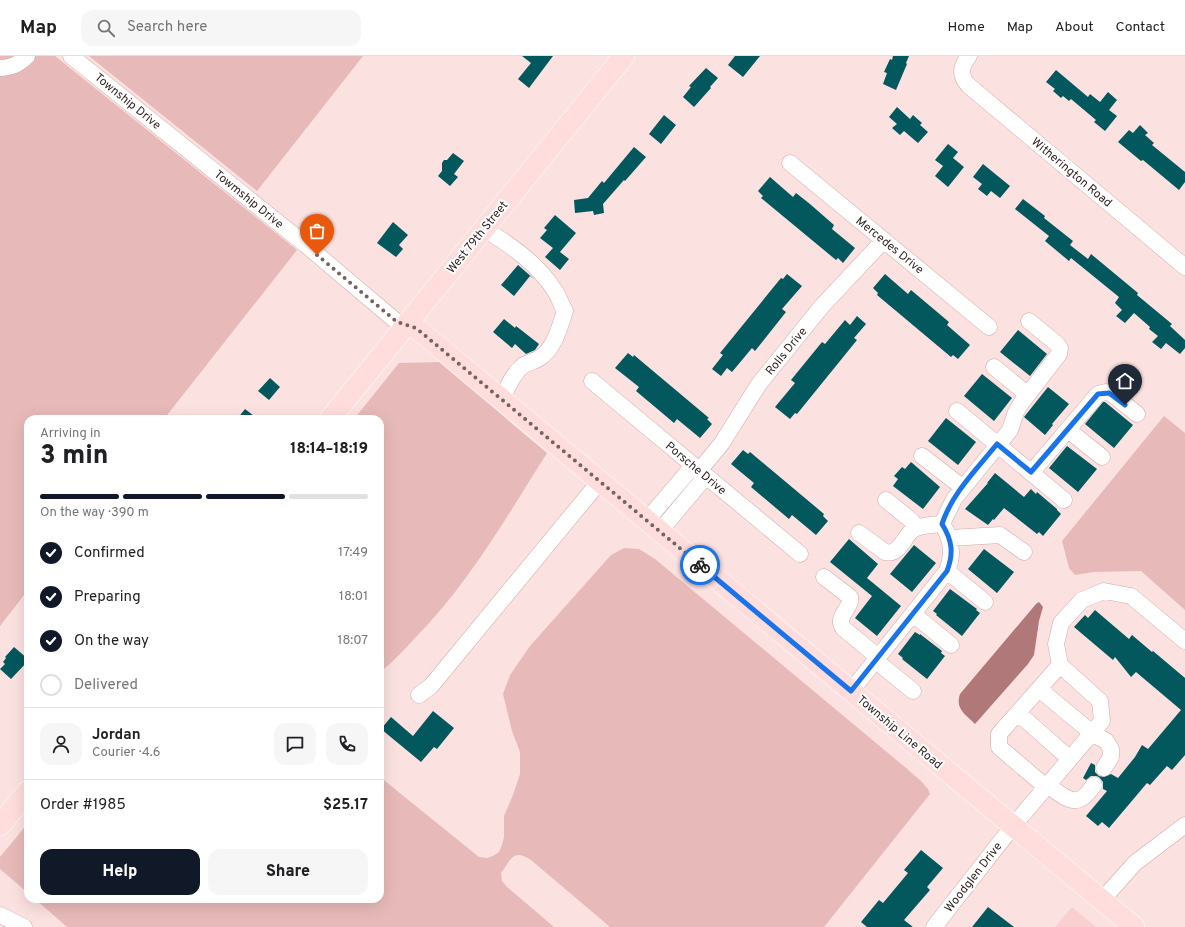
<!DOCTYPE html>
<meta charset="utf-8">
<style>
:root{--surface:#fff;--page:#f6f6f6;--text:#202124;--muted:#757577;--line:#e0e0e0;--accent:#111827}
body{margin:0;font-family:Overpass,sans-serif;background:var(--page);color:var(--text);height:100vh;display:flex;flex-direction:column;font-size:15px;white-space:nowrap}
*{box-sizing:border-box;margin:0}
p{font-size:13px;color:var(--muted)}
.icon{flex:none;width:22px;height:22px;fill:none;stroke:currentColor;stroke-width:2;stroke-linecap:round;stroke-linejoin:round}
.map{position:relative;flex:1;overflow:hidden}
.details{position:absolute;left:24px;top:359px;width:360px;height:488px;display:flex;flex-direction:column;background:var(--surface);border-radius:12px;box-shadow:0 4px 16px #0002}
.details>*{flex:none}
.pin{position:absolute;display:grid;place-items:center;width:34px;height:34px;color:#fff;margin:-41px -17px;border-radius:50% 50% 50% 0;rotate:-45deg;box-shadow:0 0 4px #0007}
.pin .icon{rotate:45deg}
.courier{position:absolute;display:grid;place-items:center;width:40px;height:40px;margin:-20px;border:3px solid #1a73e8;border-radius:50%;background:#fff;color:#222;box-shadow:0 1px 5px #0007}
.overview em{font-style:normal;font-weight:800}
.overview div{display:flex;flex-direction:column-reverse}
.overview{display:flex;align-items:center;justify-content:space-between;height:68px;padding:0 16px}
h1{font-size:26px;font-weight:800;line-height:30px}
.bar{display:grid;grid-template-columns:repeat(4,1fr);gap:6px 4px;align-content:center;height:48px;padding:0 16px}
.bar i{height:5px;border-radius:3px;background:var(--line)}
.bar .current{background:var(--accent)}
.bar p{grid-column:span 4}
.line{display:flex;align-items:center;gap:10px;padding:0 16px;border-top:1px solid var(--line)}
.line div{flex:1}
.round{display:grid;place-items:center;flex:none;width:42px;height:42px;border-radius:12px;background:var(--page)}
ol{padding:0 16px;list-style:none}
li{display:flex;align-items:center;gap:12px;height:44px}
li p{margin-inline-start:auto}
li .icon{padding:4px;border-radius:50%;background:var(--accent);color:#fff;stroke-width:4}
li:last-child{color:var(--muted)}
li i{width:22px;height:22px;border:2px solid var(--line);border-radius:50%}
.button{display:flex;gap:8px;margin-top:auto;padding:8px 16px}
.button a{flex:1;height:46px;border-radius:12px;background:var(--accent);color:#fff;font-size:16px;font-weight:800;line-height:46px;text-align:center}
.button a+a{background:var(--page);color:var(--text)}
header{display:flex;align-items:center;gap:24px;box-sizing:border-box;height:56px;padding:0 20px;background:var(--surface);border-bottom:1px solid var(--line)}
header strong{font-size:19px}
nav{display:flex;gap:22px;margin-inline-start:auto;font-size:14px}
.search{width:280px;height:36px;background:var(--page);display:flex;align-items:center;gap:10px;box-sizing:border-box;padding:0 14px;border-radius:12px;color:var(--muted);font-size:15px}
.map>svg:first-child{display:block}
</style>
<header>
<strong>Map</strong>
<div class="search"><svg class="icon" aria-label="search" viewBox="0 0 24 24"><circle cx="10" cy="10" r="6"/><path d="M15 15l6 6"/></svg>Search here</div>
<nav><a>Home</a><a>Map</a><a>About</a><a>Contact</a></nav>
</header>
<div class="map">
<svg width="1185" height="871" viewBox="0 0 1185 871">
<rect width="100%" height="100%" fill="#fbe1e0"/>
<path fill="#f9cfcf" d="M1072,851L1096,871H1055Z"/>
<path fill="#e7bab9" d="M0,0H55L297,194L164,363H28V534L0,570Z
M89,0H363L257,135Z
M439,306L547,397C506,462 469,527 415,582C404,594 393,606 380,616V363H354L399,307Z
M1164,360L1185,377V554L1141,515L1094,516L1075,519L1069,512L1062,485Z
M624,492L639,493L655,503L906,712L921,725L928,733L930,738L824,871H610L531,804C513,793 512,802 501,817L502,825L507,831L554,871H67L35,843H380V721L479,801L487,802L493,800L499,796L502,789L504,781V760L513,739L520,718V696L512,675L503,638L510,619L530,590L611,499Z
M28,767V837L0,813V801Z"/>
<path fill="#b07878" d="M1039,546L1043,551L1039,565L1034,599L1028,608L975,668C965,658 955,653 960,638L1036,548Z"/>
<path fill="#02585d" d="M522,0H553L529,32L518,23L531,7Z
M735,0H760L743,21L728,9Z
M893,0H909L906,7L907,8L896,34L883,28L887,17L884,16L890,3L892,4Z
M706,12L718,22L710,31L711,32L694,51L683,41L691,31L689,30Z
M1056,14L1088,41L1090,38L1100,46L1108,36L1117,44L1109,54L1117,60L1105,75L1094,66L1096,64L1071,43L1069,45L1063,40L1061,42L1053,35L1055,33L1046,26Z
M897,51L910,63L913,59L922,67L920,69L928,76L918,87L904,75L900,79L892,72L897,68L889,61Z
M664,59L676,69L661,88L649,78Z
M1140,69L1148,77L1145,79L1154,87L1152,89L1185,116V126L1179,134L1143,104L1141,105L1118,86L1129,74L1133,77Z
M948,88L958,96L953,102L964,111L948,131L935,120L943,110L935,104Z
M634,91L646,101L625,125L624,124L603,148L604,157L594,159L593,155L575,157L574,144L588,142L602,125L604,127Z
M453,97L464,105L454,118L458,121L450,130L438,120L442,115V107L444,104H447Z
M983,108L1010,130L1000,142L991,135L987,140L978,133L982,128L973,121Z
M770,121L793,141L796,137L810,148L834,169L832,173L855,192L843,207L838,202L836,204L761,142L763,140L758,135Z
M1023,143L1045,160L1044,162L1073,185L1070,189L1088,203L1091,198L1138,237L1137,239L1172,268L1170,270L1185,284V292L1180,298L1166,287L1161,293L1152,286L1158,280L1149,273L1150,271L1134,257L1125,267L1116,260L1122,254L1115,247L1119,241L1071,202L1069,205L1045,185L1049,180L1015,153Z
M555,159L576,177L560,196L569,203L560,214L545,201L553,192L540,182L547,174L544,172Z
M393,166L408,179L399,189L403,193L396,201L377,187Z
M518,209L534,223L530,220L514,240L501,229Z
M787,218L802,230L782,253L786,256L755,295L752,292L732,316L727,312L721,320L712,313L723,299L720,297L781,222L783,223Z
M885,218L908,238L911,234L949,266L947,269L970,289L958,303L953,299L951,301L877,239L878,237L873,232Z
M857,260L866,268L854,282L857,284L797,358L795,357L790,363L775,351L795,327L791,324L822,286L825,288L845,264L850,269Z
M504,263L515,272L516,270L539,288L535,294L526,298L515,288L512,292L493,276Z
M1018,274L1047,298L1030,320L1000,296Z
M628,297L633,301L634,299L709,362L707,363L712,368L700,382L677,363L674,367L661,356L636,335L639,331L615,312Z
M982,318L1012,342L994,365L964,340Z
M270,322L280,331L269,344L258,335Z
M1048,331L1069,348L1052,368L1053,369L1045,379L1024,361Z
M1103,346H1105L1133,369L1114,392L1085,368Z
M245,353L258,363H237Z
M946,362L976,386L958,409L928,385Z
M1067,390L1097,413L1078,436L1049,412Z
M743,394L748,398L750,396L824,458L823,460L828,465L816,479L792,459L789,463L751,431L754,427L731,408Z
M911,406L940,431L923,453L893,430L898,423L894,420L902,411L905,413Z
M995,417L1024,441L1031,433L1036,438L1037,436L1057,453V454L1061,458L1043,480L1039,476L1037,478L1004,452L994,464L993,463L988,469L965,453L988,427H987Z
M849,483L878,508L867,522L901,550L877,580L855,562L872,540L830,506Z
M914,489L936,507L912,536L890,518Z
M984,493L1014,516L997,537L968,513Z
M950,533L977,553L976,554L980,557L962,580L936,559L937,558L933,555Z
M1095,554L1129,583L1132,579L1152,596L1153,595L1185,622V699L1172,714L1167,710L1150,729L1147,727L1109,772L1102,766L1098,770L1086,760L1107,735L1103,733V726L1099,721L1096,720H1091L1086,724L1083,722L1091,707L1095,709V716L1099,720L1104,721L1111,718L1118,722L1135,701L1142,689L1148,693L1181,654L1136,616L1131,621L1115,601L1113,604L1074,571L1085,559L1088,562Z
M915,576L920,579V578L942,595L941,597L945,600L927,623L902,603L903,602L898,598Z
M14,591L28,603V605L11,623L0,613L5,608L3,606L6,602L5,601Z
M433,655L454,672L437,693L434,691L421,706L381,673L391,661L413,680Z
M921,794L943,812L927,831L930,834L904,864L913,871H867L861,866L879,844L883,847L908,817L904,814Z
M988,851L1014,871H972Z"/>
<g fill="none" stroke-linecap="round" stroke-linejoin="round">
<g stroke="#d3a9a8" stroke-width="17">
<path id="minor" d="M71,0L306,189L397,266L407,269
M969,0C961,10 959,19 968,29L1185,211
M0,12C13,11 17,9 27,0
M790,107L989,271
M484,173C511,189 538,208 555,235C559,241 561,248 565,255C560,270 555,291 541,301C536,305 529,306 524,309C513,317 507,332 502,343
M994,311L1027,338
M592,325L800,498
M957,355L1064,444
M1068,374L1102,401
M922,400L962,431
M699,415L722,387L759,328L822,250L884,184
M1031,417L1098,338L1106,336L1112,338L1137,358
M886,444L912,465L916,472
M647,464L693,410
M942,468L954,443L1010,374L1016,356L1022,346L1059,298L1060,292L1057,288L1029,265
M660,475L706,420
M859,477L885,496C900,500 904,479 914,473C922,469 933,469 942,468
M950,482L1000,479L1024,496
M947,515L985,546
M824,521L850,541C852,553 835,560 843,572L878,601
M913,558L951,589
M876,605L913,635
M1039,633L1092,677L1106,685L1111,693V701L1104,712
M851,635L947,515C954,498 952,483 942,468
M419,639L431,630L600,425
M1018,657L1070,703
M1048,729C1056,735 1070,748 1080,743C1086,741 1090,734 1094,729
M1046,731L999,691V678L1060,609
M1102,844L1135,807L1185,769
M0,859L24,871
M934,871L1013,770L1102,665L1100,645L1060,609L1056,588L1061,567L1082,544L1104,535L1131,540L1185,585"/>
</g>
<g stroke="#fff" stroke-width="22">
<path id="major" d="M407,269L416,272L427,281L1134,871
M330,363L624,0
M0,769L28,735"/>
</g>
<use href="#minor" stroke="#fff" stroke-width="16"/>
<use href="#major" stroke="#fedddc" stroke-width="21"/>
</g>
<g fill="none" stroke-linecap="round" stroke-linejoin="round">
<path stroke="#766363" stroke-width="4" stroke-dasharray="0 7.2" d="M317,199L397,266L416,272L700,509"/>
<path stroke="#1a73e8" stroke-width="5" d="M700,509L851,635L947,515C954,497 952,484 942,468C952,437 977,413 997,388L1031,416L1098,338L1109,337L1125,349"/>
</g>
<g text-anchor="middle" stroke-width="4" stroke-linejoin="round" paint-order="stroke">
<g font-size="12" fill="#2e1f1f" stroke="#fff">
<text transform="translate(128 45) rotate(39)" y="4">Township Drive</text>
<text transform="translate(1072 116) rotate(40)" y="4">Witherington Road</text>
<text transform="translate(249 143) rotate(39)" y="4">Towmship Drive</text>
<text transform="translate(477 181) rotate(-51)" y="4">West 79th Street</text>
<text transform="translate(890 189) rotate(39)" y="4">Mercedes Drive</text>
<text transform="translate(786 295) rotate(-51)" y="4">Rolls Drive</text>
<text transform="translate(696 412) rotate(40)" y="4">Porsche Drive</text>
<text transform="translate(900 676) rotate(40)" y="4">Township Line Road</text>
<text transform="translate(973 821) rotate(-52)" y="4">Woodglen Drive</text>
</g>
</g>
</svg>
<div class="pin" style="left:317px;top:199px;background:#ea580c"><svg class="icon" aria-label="bag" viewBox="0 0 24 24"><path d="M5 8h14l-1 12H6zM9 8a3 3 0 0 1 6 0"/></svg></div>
<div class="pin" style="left:1125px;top:349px;background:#1f2937"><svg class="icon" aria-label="home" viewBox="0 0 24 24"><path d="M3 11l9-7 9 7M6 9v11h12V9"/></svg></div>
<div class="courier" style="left:700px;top:509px"><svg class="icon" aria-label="bike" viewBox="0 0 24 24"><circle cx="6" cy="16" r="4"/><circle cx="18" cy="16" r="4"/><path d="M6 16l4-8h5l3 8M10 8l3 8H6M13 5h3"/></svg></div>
<section class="details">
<div class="overview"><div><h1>3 min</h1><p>Arriving in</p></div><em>18:14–18:19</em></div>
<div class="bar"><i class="current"></i><i class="current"></i><i class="current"></i><i></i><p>On the way · 390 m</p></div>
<ol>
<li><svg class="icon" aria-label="check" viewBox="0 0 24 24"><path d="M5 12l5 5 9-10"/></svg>Confirmed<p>17:49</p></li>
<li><svg class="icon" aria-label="check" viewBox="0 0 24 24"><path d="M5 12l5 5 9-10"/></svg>Preparing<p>18:01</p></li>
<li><svg class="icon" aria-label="check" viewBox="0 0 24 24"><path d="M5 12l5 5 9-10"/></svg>On the way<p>18:07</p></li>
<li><i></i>Delivered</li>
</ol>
<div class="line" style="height:72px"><a class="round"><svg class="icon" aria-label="person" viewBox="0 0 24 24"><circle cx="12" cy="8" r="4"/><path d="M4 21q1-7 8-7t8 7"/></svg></a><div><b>Jordan</b><p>Courier · 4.6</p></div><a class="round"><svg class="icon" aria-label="chat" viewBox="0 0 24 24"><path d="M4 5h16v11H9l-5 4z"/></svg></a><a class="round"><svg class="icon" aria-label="phone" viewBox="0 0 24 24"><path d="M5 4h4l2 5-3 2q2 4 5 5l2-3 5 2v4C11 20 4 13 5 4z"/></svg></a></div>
<div class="line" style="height:52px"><div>Order #1985</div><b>$25.17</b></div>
<div class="button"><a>Help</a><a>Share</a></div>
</section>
</div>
